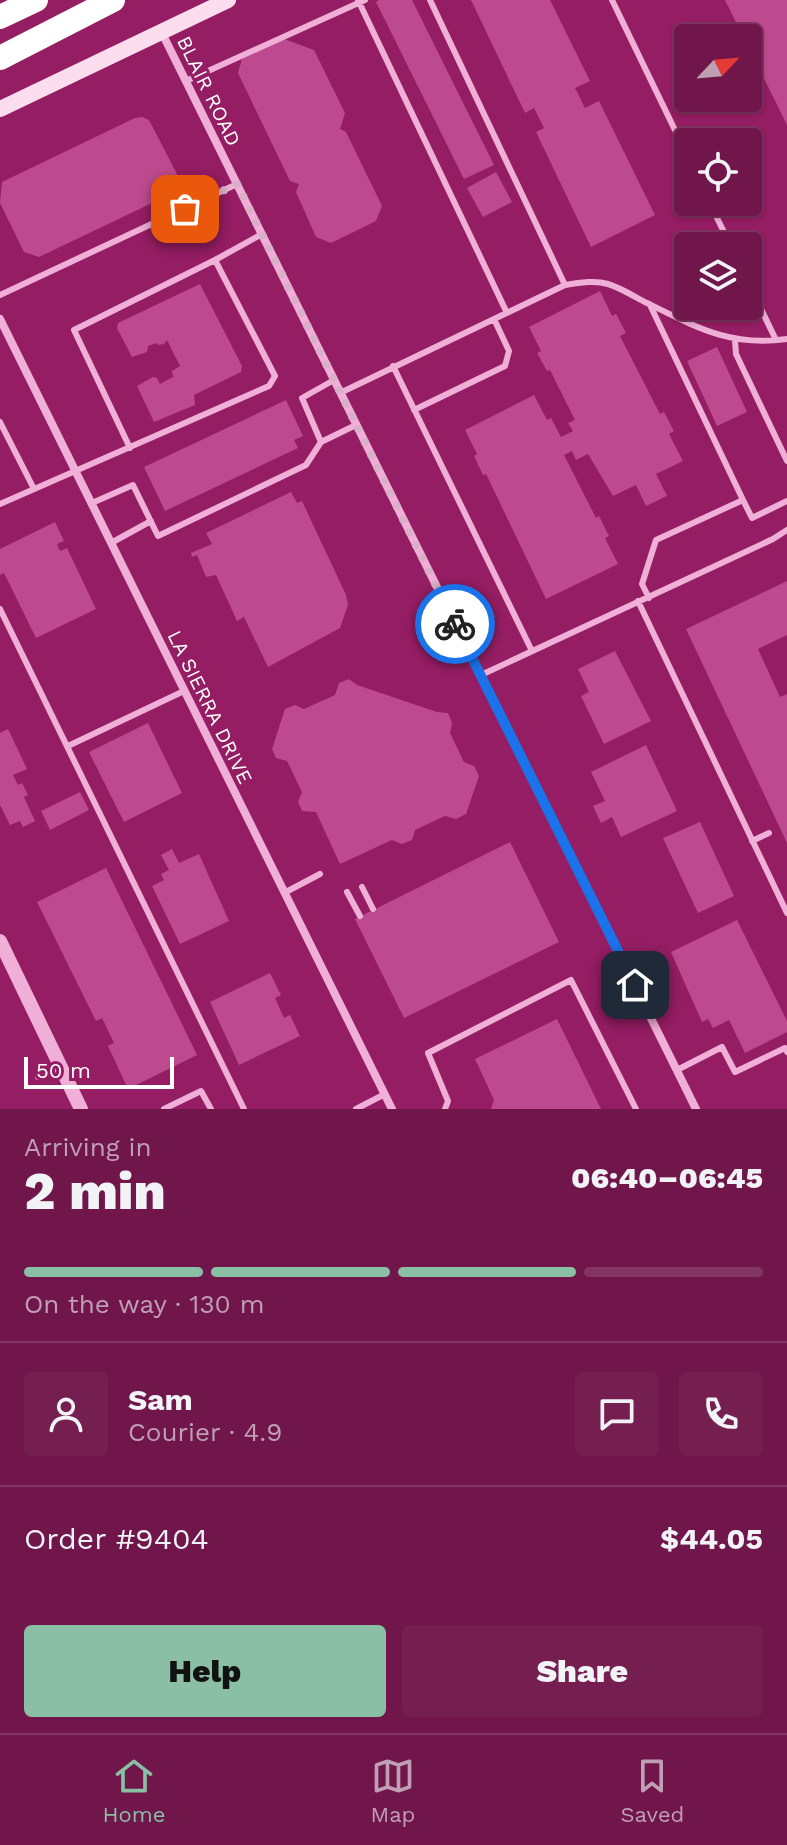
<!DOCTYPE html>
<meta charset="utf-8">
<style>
:root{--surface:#70164a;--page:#751f51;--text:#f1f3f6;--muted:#c09fb5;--line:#823562;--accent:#8abfa5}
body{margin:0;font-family:"Work Sans",sans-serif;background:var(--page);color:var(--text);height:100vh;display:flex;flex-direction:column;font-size:30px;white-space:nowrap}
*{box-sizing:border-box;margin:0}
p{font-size:26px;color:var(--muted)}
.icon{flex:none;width:44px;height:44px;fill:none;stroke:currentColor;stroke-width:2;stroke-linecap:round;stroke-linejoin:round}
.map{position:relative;height:1109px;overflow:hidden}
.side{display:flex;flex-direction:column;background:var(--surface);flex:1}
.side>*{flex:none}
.needle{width:52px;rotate:64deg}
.tools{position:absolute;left:674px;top:24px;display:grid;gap:16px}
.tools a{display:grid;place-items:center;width:88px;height:88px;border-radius:8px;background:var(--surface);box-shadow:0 2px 6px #0004,0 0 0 2px var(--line);font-size:40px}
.scale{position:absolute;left:24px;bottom:20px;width:150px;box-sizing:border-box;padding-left:8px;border:4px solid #fff;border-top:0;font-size:22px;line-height:28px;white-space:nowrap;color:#fff;-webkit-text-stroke:6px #951d63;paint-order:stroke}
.pin{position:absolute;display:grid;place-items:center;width:68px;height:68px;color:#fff;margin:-34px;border-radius:16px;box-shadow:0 4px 12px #0006}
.courier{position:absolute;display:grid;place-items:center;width:80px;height:80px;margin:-40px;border:6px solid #1a73e8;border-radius:50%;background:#fff;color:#222;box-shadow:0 2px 10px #0007}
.headline em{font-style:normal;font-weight:800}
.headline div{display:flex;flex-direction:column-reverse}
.headline{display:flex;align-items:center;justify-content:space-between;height:136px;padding:0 24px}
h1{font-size:52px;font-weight:800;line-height:60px}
.bar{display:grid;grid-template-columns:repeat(4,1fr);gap:12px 8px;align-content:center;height:96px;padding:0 24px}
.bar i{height:10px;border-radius:6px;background:var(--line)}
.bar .on{background:var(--accent)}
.bar p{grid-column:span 4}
.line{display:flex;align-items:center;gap:20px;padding:0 24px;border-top:2px solid var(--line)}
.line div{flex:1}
.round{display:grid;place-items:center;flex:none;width:84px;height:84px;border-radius:8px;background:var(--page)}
.button{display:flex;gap:16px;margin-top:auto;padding:16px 24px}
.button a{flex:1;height:92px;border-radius:8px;background:var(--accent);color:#111;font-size:32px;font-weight:800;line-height:92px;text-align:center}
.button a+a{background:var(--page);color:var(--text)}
.tab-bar{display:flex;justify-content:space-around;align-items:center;height:112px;border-top:2px solid var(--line);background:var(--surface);font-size:22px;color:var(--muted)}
.tab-bar a{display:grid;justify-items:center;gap:4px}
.tab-bar .on{color:var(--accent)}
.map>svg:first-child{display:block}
</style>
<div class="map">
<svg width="787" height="1109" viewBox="0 0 787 1109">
<rect width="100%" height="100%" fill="#951d63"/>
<path fill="#bd4a8e" d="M379,0H412L494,165L464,179L376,2Z
M471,0H550L590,81L575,88L585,108L599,101L655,215L591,247L536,132L544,128L534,108L525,113Z
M725,0H787V125L748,46V38H744Z
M284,39L314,50L345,113L340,129L346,132L382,206L376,221L331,243L316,237L296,192L299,184L290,181L238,73L242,59Z
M142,117L149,120L178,176L173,193L39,257L24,252L0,203L2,182L135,118Z
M496,172L512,202L483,217L467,188Z
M200,284L242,366L241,372L194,395L195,405L154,422L137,386L153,377L157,378L160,384L173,377L172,371L180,366L167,340L164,344L158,345L156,343L148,346L147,352L132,357L117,328L118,323Z
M600,291L612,316L616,314L626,333L620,336L660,414L664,412L674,431L669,434L683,461L656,474L667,496L646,506L636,485L613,496L588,454L576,460L572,451L564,455L596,518L599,516L609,536L605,538L618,564L546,599L486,474L483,475L474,456L477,454L465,430L534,395L547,420L551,418L561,437L573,431L568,423L575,420L550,370L547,371L537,353L541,351L529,327Z
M717,347L747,412L717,426L687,361Z
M286,400L303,436L294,440L298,448L165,511L144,467Z
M291,492L297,503L302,501L346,595L348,605L340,628L268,667L244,617L237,621L216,575L206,577L197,555L192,557L191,553L212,544L206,533Z
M55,522L64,541L57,544L60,551L67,548L96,609L36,638L4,573L0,575V549Z
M787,581V635L758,649L780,697L787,694V843L686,629Z
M615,651L651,721L604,744L581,696L589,692L578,669Z
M349,679L357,685L437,712L448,713L452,723L450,733L464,762L474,766L479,776L466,814L456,819L445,816L415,830L412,840L402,844L392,840L340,864L316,812L302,811L298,802L302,792L287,761L276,758L272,749L285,709L295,705L304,709L335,695L339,683Z
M148,723L182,793L124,822L89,752Z
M8,729L27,769L13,775L18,785L22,783L28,795L24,797L35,821L23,827L20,821L10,825L0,805V733Z
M646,745L677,811L621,837L612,817L601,823L593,806L605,801L591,772Z
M80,792L89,810L50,830L41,811Z
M700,822L734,896L698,913L663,838Z
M510,842L559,942L404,1018L355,919Z
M172,849L179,863L199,854L229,921L180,944L152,886L164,880L161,874L169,870L161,855Z
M106,868L197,1055L128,1089L108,1046L114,1043L102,1018L96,1021L37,902Z
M737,920L787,1021V1032L745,1053L729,1020L713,1028L708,1019L702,1022L671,952Z
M270,973L281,995L275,998L284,1018L290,1015L300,1036L239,1065L210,1002Z
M557,1019L601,1109H491L494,1100L475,1059Z"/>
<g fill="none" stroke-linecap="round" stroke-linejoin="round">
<path stroke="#efafd6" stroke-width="6" d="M358,0L507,313
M430,0L565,285
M612,0L688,157
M186,81L365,0
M709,202L731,246
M215,260L262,234
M748,282L776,340
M0,295L237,184
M650,305L743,500
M735,340L736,354L787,461
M393,366L532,651
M340,393L565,285C579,283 594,280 608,284C621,288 635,297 647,303C696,327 730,347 787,339
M414,410L505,366L509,351L494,319
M0,422L34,489
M321,442L356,425
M92,503L133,485L158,536L306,465L321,442L302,398L334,380
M0,504L269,386L275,376L215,260L74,330L130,448
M111,543L151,521
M649,598L642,584L656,540L743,500L752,518L787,501
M638,601L787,913
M0,609L244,1109
M481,675L773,539L787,530
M68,746L184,691
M752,841L769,833
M362,887L373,909
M347,892L360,916
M284,893L320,874
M677,1070L722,1047L735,1072L785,1048L787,1052
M38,1077L60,1066
M164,1109L201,1091L211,1109
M356,1109L385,1094
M445,1109L448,1101L428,1053L571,980L636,1109"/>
<path stroke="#efafd6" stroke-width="8" d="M162,33L696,1109
M0,319L392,1109"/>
<path stroke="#efafd6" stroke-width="14" d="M0,941L81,1109"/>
<path stroke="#fbddee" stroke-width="16" d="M0,109L228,0"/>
<path stroke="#fff" stroke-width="24" d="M0,17L36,0
M0,58L113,0"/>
</g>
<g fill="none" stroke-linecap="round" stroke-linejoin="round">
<path stroke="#dab0c8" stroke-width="8" stroke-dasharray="0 14.4" d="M185,209L237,184L455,624"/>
<path stroke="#1a73e8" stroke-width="10" d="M455,624L635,985"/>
</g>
<g text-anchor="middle" stroke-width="6" stroke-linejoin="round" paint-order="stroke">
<g font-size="20" fill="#fff" stroke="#951d63">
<text transform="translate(209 91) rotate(64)" y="7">BLAIR ROAD</text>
<text transform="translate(210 707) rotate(64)" y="7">LA SIERRA DRIVE</text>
</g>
</g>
</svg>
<div class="tools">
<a><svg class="needle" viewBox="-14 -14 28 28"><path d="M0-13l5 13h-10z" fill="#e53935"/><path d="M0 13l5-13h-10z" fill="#c09fb5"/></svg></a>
<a><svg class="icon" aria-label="locate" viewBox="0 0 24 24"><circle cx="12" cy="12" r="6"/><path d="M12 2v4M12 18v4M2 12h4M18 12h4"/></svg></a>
<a><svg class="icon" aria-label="layers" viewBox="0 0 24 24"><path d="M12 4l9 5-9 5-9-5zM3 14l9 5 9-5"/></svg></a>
</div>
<div class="scale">50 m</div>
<div class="pin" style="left:185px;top:209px;background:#ea580c"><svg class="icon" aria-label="bag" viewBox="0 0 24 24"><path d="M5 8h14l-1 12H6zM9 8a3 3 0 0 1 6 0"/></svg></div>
<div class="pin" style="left:635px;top:985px;background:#1f2937"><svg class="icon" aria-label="home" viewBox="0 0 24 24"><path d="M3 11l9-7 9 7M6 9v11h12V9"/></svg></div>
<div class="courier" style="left:455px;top:624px"><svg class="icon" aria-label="bike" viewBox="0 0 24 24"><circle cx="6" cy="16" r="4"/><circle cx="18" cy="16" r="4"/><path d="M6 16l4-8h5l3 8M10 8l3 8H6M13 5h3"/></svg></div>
</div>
<section class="side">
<div class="headline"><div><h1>2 min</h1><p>Arriving in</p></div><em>06:40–06:45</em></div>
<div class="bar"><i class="on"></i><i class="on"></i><i class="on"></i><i></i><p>On the way · 130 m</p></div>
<div class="line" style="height:144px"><a class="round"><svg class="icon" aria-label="person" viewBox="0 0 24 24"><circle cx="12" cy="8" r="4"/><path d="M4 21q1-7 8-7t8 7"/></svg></a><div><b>Sam</b><p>Courier · 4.9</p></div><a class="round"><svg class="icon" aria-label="chat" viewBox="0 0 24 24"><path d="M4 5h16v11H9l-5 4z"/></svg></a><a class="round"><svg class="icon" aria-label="phone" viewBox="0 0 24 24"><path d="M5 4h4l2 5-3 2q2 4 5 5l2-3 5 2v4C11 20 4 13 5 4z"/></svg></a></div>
<div class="line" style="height:104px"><div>Order #9404</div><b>$44.05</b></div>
<div class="button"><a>Help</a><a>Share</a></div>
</section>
<nav class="tab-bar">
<a class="on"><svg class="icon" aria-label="home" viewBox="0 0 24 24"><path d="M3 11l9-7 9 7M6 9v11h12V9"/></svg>Home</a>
<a><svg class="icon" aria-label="map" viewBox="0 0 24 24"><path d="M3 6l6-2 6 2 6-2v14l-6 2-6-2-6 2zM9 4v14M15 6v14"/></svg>Map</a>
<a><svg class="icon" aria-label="saved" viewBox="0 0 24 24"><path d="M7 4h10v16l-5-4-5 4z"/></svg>Saved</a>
</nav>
